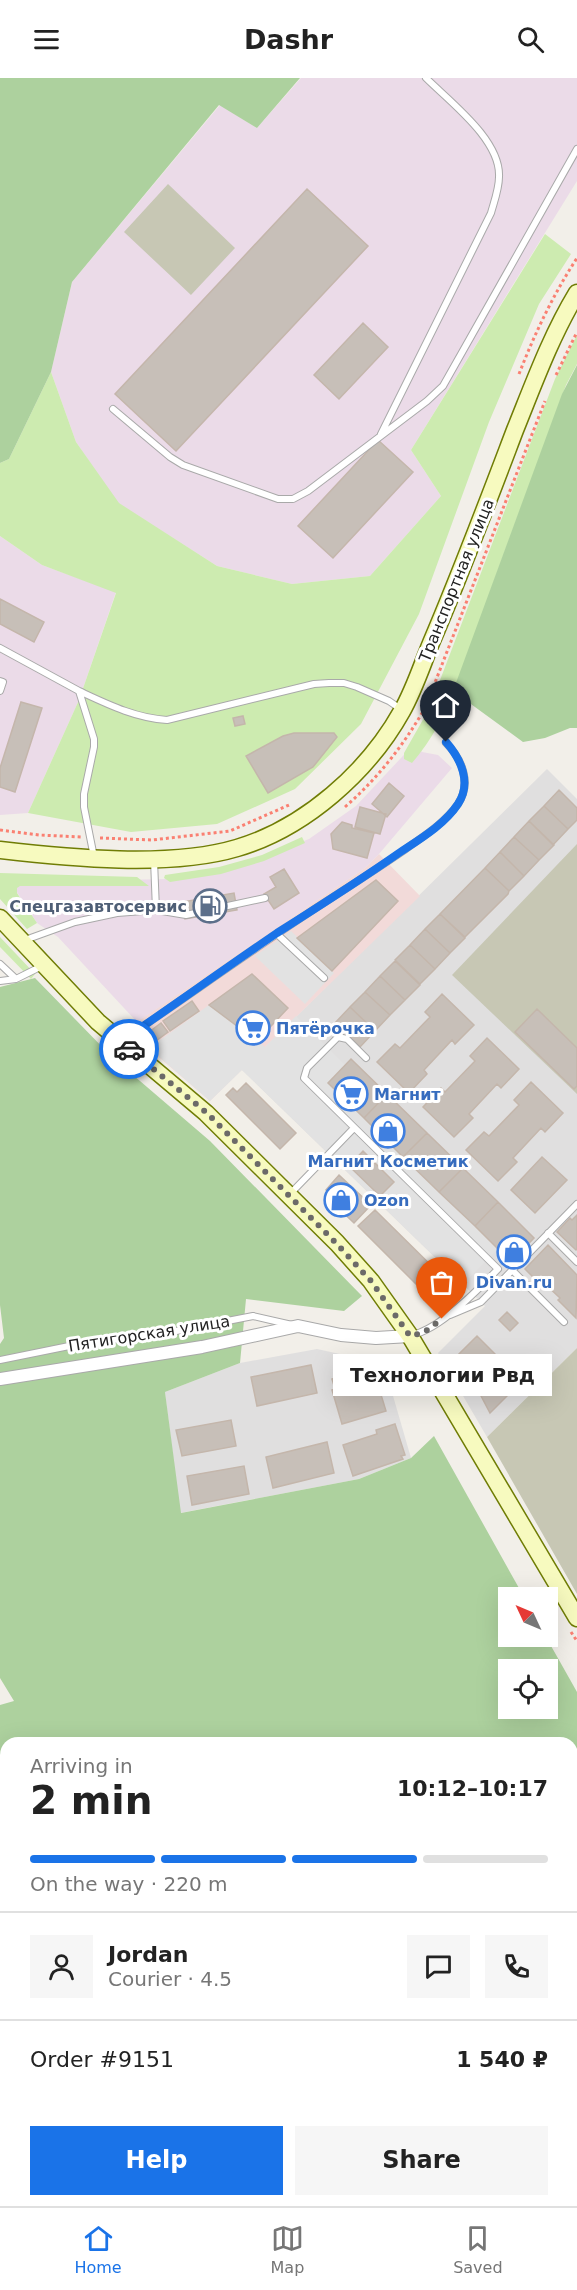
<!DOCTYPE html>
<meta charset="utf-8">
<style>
:root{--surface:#fff;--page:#f6f6f6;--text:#222;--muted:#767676;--line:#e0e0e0;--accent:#1a73e8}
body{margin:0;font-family:"DejaVu Sans",sans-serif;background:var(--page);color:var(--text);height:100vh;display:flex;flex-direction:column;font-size:22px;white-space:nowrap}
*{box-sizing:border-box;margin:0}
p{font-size:20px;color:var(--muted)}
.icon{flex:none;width:33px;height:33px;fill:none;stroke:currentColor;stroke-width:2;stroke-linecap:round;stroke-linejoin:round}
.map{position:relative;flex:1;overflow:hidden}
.details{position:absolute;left:0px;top:1659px;width:578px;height:470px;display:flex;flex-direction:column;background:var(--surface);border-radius:18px 18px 0 0;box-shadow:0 6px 24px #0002}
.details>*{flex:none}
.needle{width:39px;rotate:314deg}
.buttons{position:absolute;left:498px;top:1509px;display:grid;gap:12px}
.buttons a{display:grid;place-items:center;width:60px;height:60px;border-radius:0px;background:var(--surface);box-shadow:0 6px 24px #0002;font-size:30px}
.pin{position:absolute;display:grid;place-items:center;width:51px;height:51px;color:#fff;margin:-62px -26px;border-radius:50% 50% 50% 0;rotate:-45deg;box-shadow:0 0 6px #0007}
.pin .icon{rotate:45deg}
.courier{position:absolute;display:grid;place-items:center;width:60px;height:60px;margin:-30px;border:4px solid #1a73e8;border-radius:50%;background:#fff;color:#222;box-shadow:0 2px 8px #0007}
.bubble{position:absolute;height:42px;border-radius:0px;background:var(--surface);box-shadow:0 6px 24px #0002;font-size:20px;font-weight:600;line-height:42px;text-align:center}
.head em{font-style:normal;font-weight:600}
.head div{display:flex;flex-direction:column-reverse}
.head{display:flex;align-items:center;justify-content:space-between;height:102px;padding:0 30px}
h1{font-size:39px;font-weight:600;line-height:45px}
.bar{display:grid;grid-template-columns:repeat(4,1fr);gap:9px 6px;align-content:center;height:72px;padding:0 30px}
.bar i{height:8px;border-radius:4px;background:var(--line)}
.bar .selected{background:var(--accent)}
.bar p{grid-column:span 4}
.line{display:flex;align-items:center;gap:15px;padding:0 30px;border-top:2px solid var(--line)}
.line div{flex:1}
.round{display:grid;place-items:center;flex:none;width:63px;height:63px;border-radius:0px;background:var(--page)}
.action{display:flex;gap:12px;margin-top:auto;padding:12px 30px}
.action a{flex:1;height:69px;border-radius:0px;background:var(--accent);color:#fff;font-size:24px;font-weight:600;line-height:69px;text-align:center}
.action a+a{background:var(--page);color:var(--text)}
header{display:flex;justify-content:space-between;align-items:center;height:78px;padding:0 30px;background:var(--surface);font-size:27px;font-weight:600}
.dock{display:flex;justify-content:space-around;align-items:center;height:84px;border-top:2px solid var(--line);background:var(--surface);font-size:16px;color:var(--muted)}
.dock a{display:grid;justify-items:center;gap:3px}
.dock .selected{color:var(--accent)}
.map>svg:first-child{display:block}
</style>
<header><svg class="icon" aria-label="menu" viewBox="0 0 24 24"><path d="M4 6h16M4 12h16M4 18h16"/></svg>Dashr<svg class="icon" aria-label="search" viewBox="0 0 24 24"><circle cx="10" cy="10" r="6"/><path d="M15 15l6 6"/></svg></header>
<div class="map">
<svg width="577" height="2128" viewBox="0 0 577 2128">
<rect width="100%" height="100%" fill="#f2efe9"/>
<path fill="#e0dfdf" d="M547,691L577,721V1270L487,1359L438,1275L485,1228L242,992Z
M317,1271L376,1284L387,1297L411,1380L359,1401L180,1435L165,1314L240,1285Z
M0,1734L6,1736V2122H451L460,2128H0Z"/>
<path fill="#f2dad9" d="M379,776L420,818L210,1023L126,951L365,790Z"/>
<path fill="#ebdbe8" d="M301,0H577V103L411,372L441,418L370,498L292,506L217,488L118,425L76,364L51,294L72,204L220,27L257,50Z
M0,458L42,487L116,514L79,622L28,735L0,737Z
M415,665L422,674L438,677L452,690L379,776L365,790L137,944L58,859L37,845L13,808L18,804L170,801L239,788L309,761L356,728Z"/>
<path fill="#c7c7b4" d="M168,106L235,170L191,217L124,154Z
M577,766V1016L452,897Z
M577,1270V1516L487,1359Z"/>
<path fill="#cdebb0" d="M545,156L571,176L539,226L489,344L419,536L361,646L295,711L217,746L131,754L28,735L79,622L116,515L42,487L0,458V385L9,381L51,294L76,364L119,425L217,488L292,506L370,498L441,418L411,372Z
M577,257V286L566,307C541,376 515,445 490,514C470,570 452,640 412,685L404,681V675L429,631L555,301Z
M302,759L305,765L264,783L221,796L170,804L164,800L165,797L219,789L262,777Z
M0,795L137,799L149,808H20L17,810V815L37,845L27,851L0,821Z
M0,859L35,896L31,901L0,869Z"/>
<path fill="#add19e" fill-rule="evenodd" d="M0,0H300L257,50L219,27L72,204L51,294L9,381L0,385Z
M577,287V650H570L545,660L523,664L453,613L562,316Z
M35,900L112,979L210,1063L362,1218L344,1233L246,1221L240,1285L165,1314L181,1435L359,1401L411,1380L434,1358L524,1519L508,1520V1558L546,1559L577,1614V2128H460L451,2123L572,2122V1665H6V1736L0,1734V1627L14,1623L0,1600V1266L4,1260L0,1227V909ZM508,1592H548V1630H508Z"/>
<path fill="#e2e2e2" d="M291,853L334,895L305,926L255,878Z
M209,927L265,969L296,938L345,987L328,1005L498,1171L463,1206L242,992L210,1023L149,970Z"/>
<path fill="#c7bfb8" stroke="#c4b6ab" stroke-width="1.5" d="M307,111L368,168L176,373L115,316Z
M363,245L388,269L339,321L314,297Z
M378,362L413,394L333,480L298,448Z
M0,521L44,544L34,564L0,546Z
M21,624L42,630L15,714L0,709V690Z
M243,638L245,646L235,648L233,640Z
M294,655H334L337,659L313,689L268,715L246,678L283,658Z
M389,705L404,718L387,739L372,726Z
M559,712L577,730V742L568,751L544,728Z
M544,728L568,751L553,767L529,743Z
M360,729L386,736L380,756L355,749Z
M529,743L554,767L539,782L514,759Z
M342,744L352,747V750L374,755L367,780L333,771L331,756Z
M514,759L539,782L524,798L500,774Z
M500,774L524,798L509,813L485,790Z
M485,790L509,813L508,816L465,859L440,836Z
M284,791L299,815L274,831L264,816L276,809L270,799Z
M376,802L398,823L332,893L297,860Z
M234,815L237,832L185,841L182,824Z
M440,836L465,860L450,875L425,851Z
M425,851L450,875L435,891L410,867Z
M410,867L435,891L420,906L395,882Z
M395,883L420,907L405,922L380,898Z
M252,896L288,930L257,963L209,927Z
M380,898L405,922L390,937L365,914Z
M365,914L390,937L375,953L350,929Z
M442,916L474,947L455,966L452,962L424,992L427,996L409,1015L377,984L395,966L400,970L430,939L425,934Z
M192,923L199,933L170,953L163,943Z
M350,929L375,953L360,969L335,945Z
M537,931L577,970V1008L574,1011L515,954Z
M161,945L168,954L153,965L145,957Z
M487,960L519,991L501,1010L497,1006L469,1036L473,1040L454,1059L423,1029L441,1010L445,1014L475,983L470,978Z
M351,981L387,1016L364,1040L328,1005Z
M531,1004L563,1035L545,1054L541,1050L513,1080L517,1084L498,1103L466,1072L484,1054L489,1058L519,1027L514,1022Z
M246,1005L296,1055L280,1071L226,1017L233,1010L237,1014Z
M387,1016L427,1055L403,1079L364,1040Z
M427,1055L463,1090L439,1114L403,1079Z
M363,1073L394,1104L380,1118L349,1088Z
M542,1079L567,1102L535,1135L511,1112Z
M463,1090L498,1124L475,1148L439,1114Z
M339,1097L371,1127L354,1145L330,1122L333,1118L326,1112Z
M498,1124L534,1160L511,1184L475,1148Z
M375,1132L451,1207L434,1224L358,1148Z
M577,1137V1171L576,1172L557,1154L570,1140L572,1142Z
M548,1167L577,1197L576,1240L558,1222L560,1220L545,1206L543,1209L525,1191Z
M507,1234L518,1245L510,1253L499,1242Z
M477,1258L522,1303L490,1335L459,1276Z
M311,1287L317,1315L257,1328L251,1299Z
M366,1291L368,1300L375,1297L386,1333L342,1346L332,1312L335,1311L332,1301Z
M231,1342L236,1368L182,1378L176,1352Z
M395,1346L405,1377L401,1378L403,1381L353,1398L343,1367L377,1356L376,1352Z
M327,1364L334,1395L273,1410L266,1379Z
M244,1388L249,1416L192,1427L187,1398Z
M6,1784V1802L0,1799Z
M6,1950V1994L0,1990V1959Z
M0,2029L6,2040V2044L0,2048Z
M5,2119L6,2122H28L52,2126L51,2128H4Z
M160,2122H170L175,2128H154Z
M349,2122H368L372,2128H350L347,2124Z"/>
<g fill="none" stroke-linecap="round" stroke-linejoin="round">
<g stroke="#a9a9a9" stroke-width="8">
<path id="service" d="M113,331L170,379L183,387L278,421H293L308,413L427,323L443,308L577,71
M381,356L491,135C494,124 499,111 499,99C501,62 450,24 426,0
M0,570L79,613L94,661V669L84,716V729L94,779
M0,603L3,604L0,613
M79,613C107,626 135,640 167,642L314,606L329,605H344L357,609L389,623L402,632
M154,782L156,832
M277,856L324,900
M25,862L75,844L117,835L156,832L186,837L265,820
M0,886L16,901L44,887
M0,903L16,901
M123,962C185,920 245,877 307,836C339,815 371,795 403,773C422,759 444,746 458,726C472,705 462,681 446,665
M366,980L347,961L338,959L307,990L304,1000L498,1191C478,1212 440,1251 412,1257
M289,1117L354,1050
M548,1155L577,1184
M512,1192L564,1244
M450,1237L481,1224L577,1126
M0,1282L79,1266L166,1255L253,1238L292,1247
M0,2012L6,2010
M0,2108L6,2104"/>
</g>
<g stroke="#a9a9a9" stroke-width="14">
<path id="minor" d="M0,1301L202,1269L298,1248L341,1257L376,1260L410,1258"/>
</g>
<g stroke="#a9a9a9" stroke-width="17">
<path id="tertiary" d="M0,1812L6,1813
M258,2122L267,2128"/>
</g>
<g stroke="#707d05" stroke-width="19">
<path id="secondary" d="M0,772C69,780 170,790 237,770C305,750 368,694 402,633C414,612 422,587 431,565C461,495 488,423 515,352C534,305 551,258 577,215
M0,840L98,944L206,1035L337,1165L371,1203L410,1258L577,1540"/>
</g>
<path stroke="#fa8072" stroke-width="3" stroke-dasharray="3 3" stroke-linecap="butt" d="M519,296C535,255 553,217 577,180
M556,297L577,254
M345,729C378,700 403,668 425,630L545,323
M0,752L39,757L82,759
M100,760L152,762L230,753L289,727
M571,1554L577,1563"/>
<use href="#service" stroke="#fff" stroke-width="6"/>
<use href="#minor" stroke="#fff" stroke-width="12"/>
<use href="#tertiary" stroke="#fff" stroke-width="15"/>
<use href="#secondary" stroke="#f7fabf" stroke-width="16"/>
</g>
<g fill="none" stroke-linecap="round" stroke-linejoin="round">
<path stroke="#6b6a68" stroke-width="6" stroke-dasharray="0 10.8" d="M129,971L207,1035L336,1165L371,1203L410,1258L423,1255L442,1241"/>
<path stroke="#1a73e8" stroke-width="8" d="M129,971L120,964C173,928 224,891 277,855C318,829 359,803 399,775C420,761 444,747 458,726C472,705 461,681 446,664"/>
</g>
<defs>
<g id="fuel-ring" transform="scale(1.725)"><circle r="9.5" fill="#fff" stroke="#5c6f8a" stroke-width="1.5"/><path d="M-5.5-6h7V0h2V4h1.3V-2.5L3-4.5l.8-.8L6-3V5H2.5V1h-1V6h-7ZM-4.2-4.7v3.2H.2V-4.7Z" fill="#5c6f8a"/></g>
<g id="supermarket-ring" transform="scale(1.725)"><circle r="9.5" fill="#fff" stroke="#3f7fe0" stroke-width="1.5"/><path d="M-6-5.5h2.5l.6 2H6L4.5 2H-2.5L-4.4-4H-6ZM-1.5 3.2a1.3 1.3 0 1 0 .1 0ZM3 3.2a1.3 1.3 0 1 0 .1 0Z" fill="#3f7fe0"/></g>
<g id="shop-ring" transform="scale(1.725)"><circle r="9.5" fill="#fff" stroke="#3f7fe0" stroke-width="1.5"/><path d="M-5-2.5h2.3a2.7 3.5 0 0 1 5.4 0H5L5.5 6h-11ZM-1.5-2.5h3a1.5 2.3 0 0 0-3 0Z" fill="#3f7fe0"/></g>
</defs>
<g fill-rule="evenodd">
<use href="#fuel-ring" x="210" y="828"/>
<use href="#supermarket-ring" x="253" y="950"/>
<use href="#supermarket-ring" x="351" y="1016"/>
<use href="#shop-ring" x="388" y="1053"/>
<use href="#shop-ring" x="341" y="1122"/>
<use href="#shop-ring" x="514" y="1174"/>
</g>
<g text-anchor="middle" stroke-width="6" stroke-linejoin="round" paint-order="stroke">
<g font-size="16" fill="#222" stroke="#fff">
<text transform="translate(456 502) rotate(-68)" y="6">Транспортная улица</text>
<text transform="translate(149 1255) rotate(-9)" y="6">Пятигорская улица</text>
</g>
<g font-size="16" font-weight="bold" fill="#4e5e75" stroke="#fff" text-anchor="end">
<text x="187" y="834">Спецгазавтосервис</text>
</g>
<g font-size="16" font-weight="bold" fill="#366cbe" stroke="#fff" text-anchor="start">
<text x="276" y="956">Пятёрочка</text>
<text x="374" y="1022">Магнит</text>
<text x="388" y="1089" text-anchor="middle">Магнит Косметик</text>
<text x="364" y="1128">Ozon</text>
<text x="514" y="1210" text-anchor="middle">Divan.ru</text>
</g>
</g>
</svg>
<div class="buttons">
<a><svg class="needle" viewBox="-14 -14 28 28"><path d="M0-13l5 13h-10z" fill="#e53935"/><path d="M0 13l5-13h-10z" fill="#767676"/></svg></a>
<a><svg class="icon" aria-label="locate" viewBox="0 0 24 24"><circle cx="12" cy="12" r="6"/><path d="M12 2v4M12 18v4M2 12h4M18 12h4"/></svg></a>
</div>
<div class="pin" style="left:442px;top:1241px;background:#ea580c"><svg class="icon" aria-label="bag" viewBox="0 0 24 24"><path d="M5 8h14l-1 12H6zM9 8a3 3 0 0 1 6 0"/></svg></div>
<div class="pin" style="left:446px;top:664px;background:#1f2937"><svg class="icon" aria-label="home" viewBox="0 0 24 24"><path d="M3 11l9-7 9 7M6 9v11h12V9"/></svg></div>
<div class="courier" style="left:129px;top:971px"><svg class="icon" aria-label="car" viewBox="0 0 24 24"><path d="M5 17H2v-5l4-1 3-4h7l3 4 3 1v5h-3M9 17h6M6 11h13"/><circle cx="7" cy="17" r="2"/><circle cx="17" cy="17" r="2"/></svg></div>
<div class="bubble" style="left:333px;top:1276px;width:219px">Технологии Рвд</div>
<section class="details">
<div class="head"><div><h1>2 min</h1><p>Arriving in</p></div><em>10:12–10:17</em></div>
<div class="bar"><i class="selected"></i><i class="selected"></i><i class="selected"></i><i></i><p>On the way · 220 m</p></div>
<div class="line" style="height:108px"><a class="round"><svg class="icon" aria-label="person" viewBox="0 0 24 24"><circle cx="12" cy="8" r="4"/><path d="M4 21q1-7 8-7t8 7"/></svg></a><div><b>Jordan</b><p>Courier · 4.5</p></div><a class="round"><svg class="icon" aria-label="chat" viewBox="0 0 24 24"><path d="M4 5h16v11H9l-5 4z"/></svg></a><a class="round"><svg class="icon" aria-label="phone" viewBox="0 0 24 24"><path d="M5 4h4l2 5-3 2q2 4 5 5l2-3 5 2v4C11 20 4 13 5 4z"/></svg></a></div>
<div class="line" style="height:78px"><div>Order #9151</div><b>1 540 ₽</b></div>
<div class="action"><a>Help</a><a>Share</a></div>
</section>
</div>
<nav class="dock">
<a class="selected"><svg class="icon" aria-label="home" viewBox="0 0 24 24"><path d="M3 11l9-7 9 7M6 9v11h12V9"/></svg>Home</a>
<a><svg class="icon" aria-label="map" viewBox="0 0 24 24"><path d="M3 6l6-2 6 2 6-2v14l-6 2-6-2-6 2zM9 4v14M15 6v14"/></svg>Map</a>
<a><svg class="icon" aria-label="saved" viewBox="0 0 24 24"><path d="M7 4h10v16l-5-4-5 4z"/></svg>Saved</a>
</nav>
